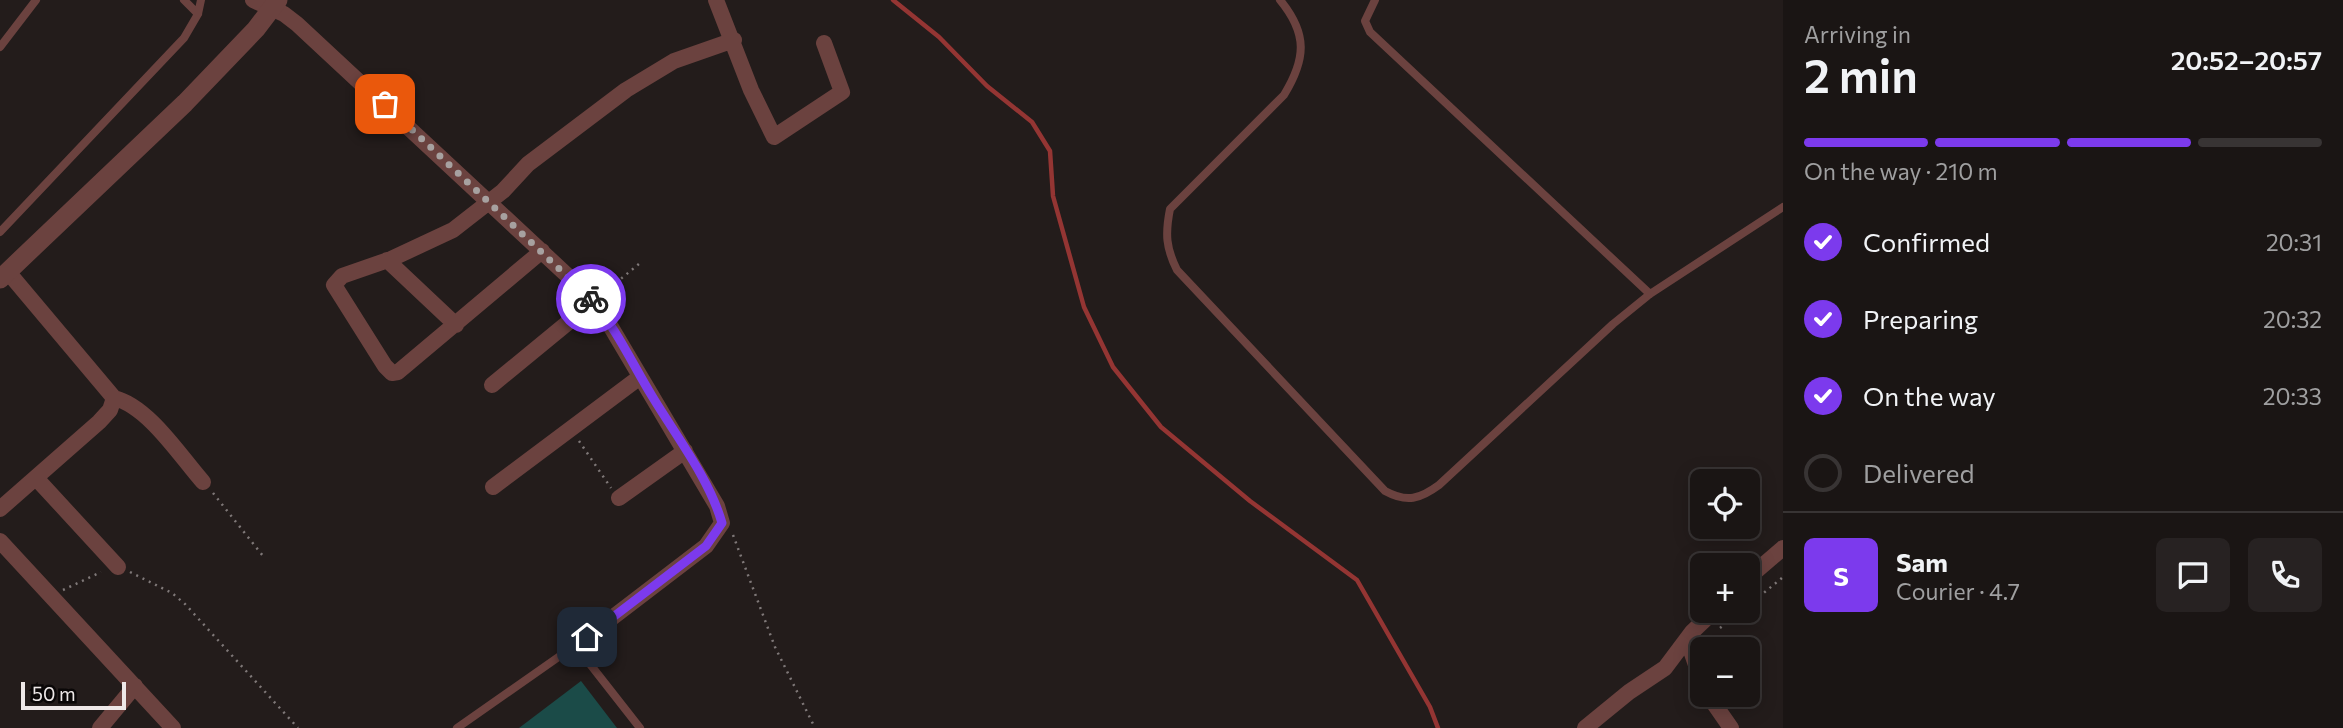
<!DOCTYPE html>
<meta charset="utf-8">
<style>
:root{--surface:#1a1514;--page:#272222;--text:#f1f3f6;--muted:#9f9fa0;--line:#383434;--accent:#7c3aed}
body{margin:0;font-family:Commissioner,sans-serif;background:var(--page);color:var(--text);height:100vh;display:flex;flex-direction:column;font-size:26px;white-space:nowrap}
*{box-sizing:border-box;margin:0}
p{font-size:23px;color:var(--muted)}
.icon{flex:none;width:38px;height:38px;fill:none;stroke:currentColor;stroke-width:2;stroke-linecap:round;stroke-linejoin:round}
.map{position:relative;flex:1;overflow:hidden}
.panel{display:flex;flex-direction:column;background:var(--surface);width:560px}
.panel>*{flex:none}
.fabs{position:absolute;left:1690px;top:469px;display:grid;gap:14px}
.fabs a{display:grid;place-items:center;width:70px;height:70px;border-radius:10px;background:var(--surface);box-shadow:0 4px 18px #0003,0 0 0 2px var(--line);font-size:35px}
.scale{position:absolute;left:21px;bottom:18px;width:105px;box-sizing:border-box;padding-left:7px;border:4px solid #eee8e8;border-top:0;font-size:19px;line-height:24px;white-space:nowrap;color:#eee8e8;-webkit-text-stroke:5px #0a0707;paint-order:stroke}
.pin{position:absolute;display:grid;place-items:center;width:60px;height:60px;color:#fff;margin:-30px;border-radius:14px;box-shadow:0 4px 10px #0006}
.courier{position:absolute;display:grid;place-items:center;width:70px;height:70px;margin:-35px;border:5px solid #7c3aed;border-radius:50%;background:#fff;color:#222;box-shadow:0 2px 9px #0007}
.overview em{font-style:normal;font-weight:600}
.overview div{display:flex;flex-direction:column-reverse}
.overview{display:flex;align-items:center;justify-content:space-between;height:119px;padding:0 21px}
h1{font-size:46px;font-weight:600;line-height:52px}
.bar{display:grid;grid-template-columns:repeat(4,1fr);gap:10px 7px;align-content:center;height:84px;padding:0 21px}
.bar i{height:9px;border-radius:5px;background:var(--line)}
.bar .active{background:var(--accent)}
.bar p{grid-column:span 4}
.line{display:flex;align-items:center;gap:18px;padding:0 21px;border-top:2px solid var(--line)}
.line div{flex:1}
.round{display:grid;place-items:center;flex:none;width:74px;height:74px;border-radius:10px;background:var(--page)}
ol{padding:0 21px;list-style:none}
li{display:flex;align-items:center;gap:21px;height:77px}
li p{margin-inline-start:auto}
li .icon{padding:7px;border-radius:50%;background:var(--accent);color:#fff;stroke-width:4}
li:last-child{color:var(--muted)}
li i{width:38px;height:38px;border:4px solid var(--line);border-radius:50%}
main{display:flex;flex:1;min-height:0}
.map>svg:first-child{display:block}
</style>
<main>
<div class="map">
<svg width="1783" height="728" viewBox="0 0 1783 728">
<rect width="100%" height="100%" fill="#231c1b"/>
<g fill="none" stroke-linecap="round" stroke-linejoin="round">
<path stroke="#943533" stroke-width="4.5" d="M893,0L939,37L987,86L1032,122L1050,151L1053,196L1084,307L1113,367L1161,427L1250,501L1357,580L1430,707L1438,728"/>
</g>
<path fill="#1b4b48" d="M581,681L617,728H519Z"/>
<g fill="none" stroke-linecap="round" stroke-linejoin="round">
<path stroke="#7f7878" stroke-width="2.5" stroke-dasharray="2 5" stroke-linecap="butt" d="M605,292L640,263
M579,441L611,488
M213,493L263,556
M733,535L775,647L815,728
M130,572L172,593L185,604L298,728
M63,590L101,572
M1748,606L1783,577
M1720,628L1742,611"/>
<path stroke="#6b423f" stroke-width="8" d="M184,0L198,14
M1280,0C1308,34 1306,59 1284,95L1170,209C1165,234 1166,248 1177,270L1385,491C1407,503 1420,499 1439,485L1613,324L1650,294L1783,207
M1375,0L1365,21L1370,32L1650,294
M0,47L36,0
M0,232L184,38L198,14L201,0
M575,645L640,728
M457,728L587,637"/>
<path stroke="#6b423f" stroke-width="16" d="M253,0L284,14L297,24L584,291L608,322L717,506L722,523L706,546L587,637
M716,0L751,90L774,137L842,92L824,43
M542,251L398,372L392,373L385,366L334,285L342,276L391,259L453,230L503,191L528,164L626,90L674,61L734,40
M387,260L456,325
M492,385L593,302
M114,398C148,406 180,456 203,482
M36,478L118,567
M493,487L640,377
M619,498L685,451
M0,509L99,422L110,410L114,398L8,272
M0,541L173,728
M1748,578L1783,548
M1687,639L1703,685
M1708,695L1731,728
M100,728L135,686
M1585,728L1629,692L1665,668L1692,632L1714,611"/>
<path stroke="#6b423f" stroke-width="19" d="M0,279L185,103L256,29L278,0"/>
</g>
<g fill="none" stroke-linecap="round" stroke-linejoin="round">
<path stroke="#a7a1a0" stroke-width="7" stroke-dasharray="0 12.6" d="M385,104L591,299"/>
<path stroke="#7c3aed" stroke-width="9" d="M587,637L706,546L722,523C709,478 676,436 652,396C632,363 616,328 591,299"/>
</g>
</svg>
<div class="fabs">
<a><svg class="icon" aria-label="locate" viewBox="0 0 24 24"><circle cx="12" cy="12" r="6"/><path d="M12 2v4M12 18v4M2 12h4M18 12h4"/></svg></a>
<a>+</a>
<a>−</a>
</div>
<div class="scale">50 m</div>
<div class="pin" style="left:385px;top:104px;background:#ea580c"><svg class="icon" aria-label="bag" viewBox="0 0 24 24"><path d="M5 8h14l-1 12H6zM9 8a3 3 0 0 1 6 0"/></svg></div>
<div class="pin" style="left:587px;top:637px;background:#1f2937"><svg class="icon" aria-label="home" viewBox="0 0 24 24"><path d="M3 11l9-7 9 7M6 9v11h12V9"/></svg></div>
<div class="courier" style="left:591px;top:299px"><svg class="icon" aria-label="bike" viewBox="0 0 24 24"><circle cx="6" cy="16" r="4"/><circle cx="18" cy="16" r="4"/><path d="M6 16l4-8h5l3 8M10 8l3 8H6M13 5h3"/></svg></div>
</div>
<section class="panel">
<div class="overview"><div><h1>2 min</h1><p>Arriving in</p></div><em>20:52–20:57</em></div>
<div class="bar"><i class="active"></i><i class="active"></i><i class="active"></i><i></i><p>On the way · 210 m</p></div>
<ol>
<li><svg class="icon" aria-label="check" viewBox="0 0 24 24"><path d="M5 12l5 5 9-10"/></svg>Confirmed<p>20:31</p></li>
<li><svg class="icon" aria-label="check" viewBox="0 0 24 24"><path d="M5 12l5 5 9-10"/></svg>Preparing<p>20:32</p></li>
<li><svg class="icon" aria-label="check" viewBox="0 0 24 24"><path d="M5 12l5 5 9-10"/></svg>On the way<p>20:33</p></li>
<li><i></i>Delivered</li>
</ol>
<div class="line" style="height:126px"><b class="round" style="background:var(--accent);color:#fff">S</b><div><b>Sam</b><p>Courier · 4.7</p></div><a class="round"><svg class="icon" aria-label="chat" viewBox="0 0 24 24"><path d="M4 5h16v11H9l-5 4z"/></svg></a><a class="round"><svg class="icon" aria-label="phone" viewBox="0 0 24 24"><path d="M5 4h4l2 5-3 2q2 4 5 5l2-3 5 2v4C11 20 4 13 5 4z"/></svg></a></div>
</section>
</main>
